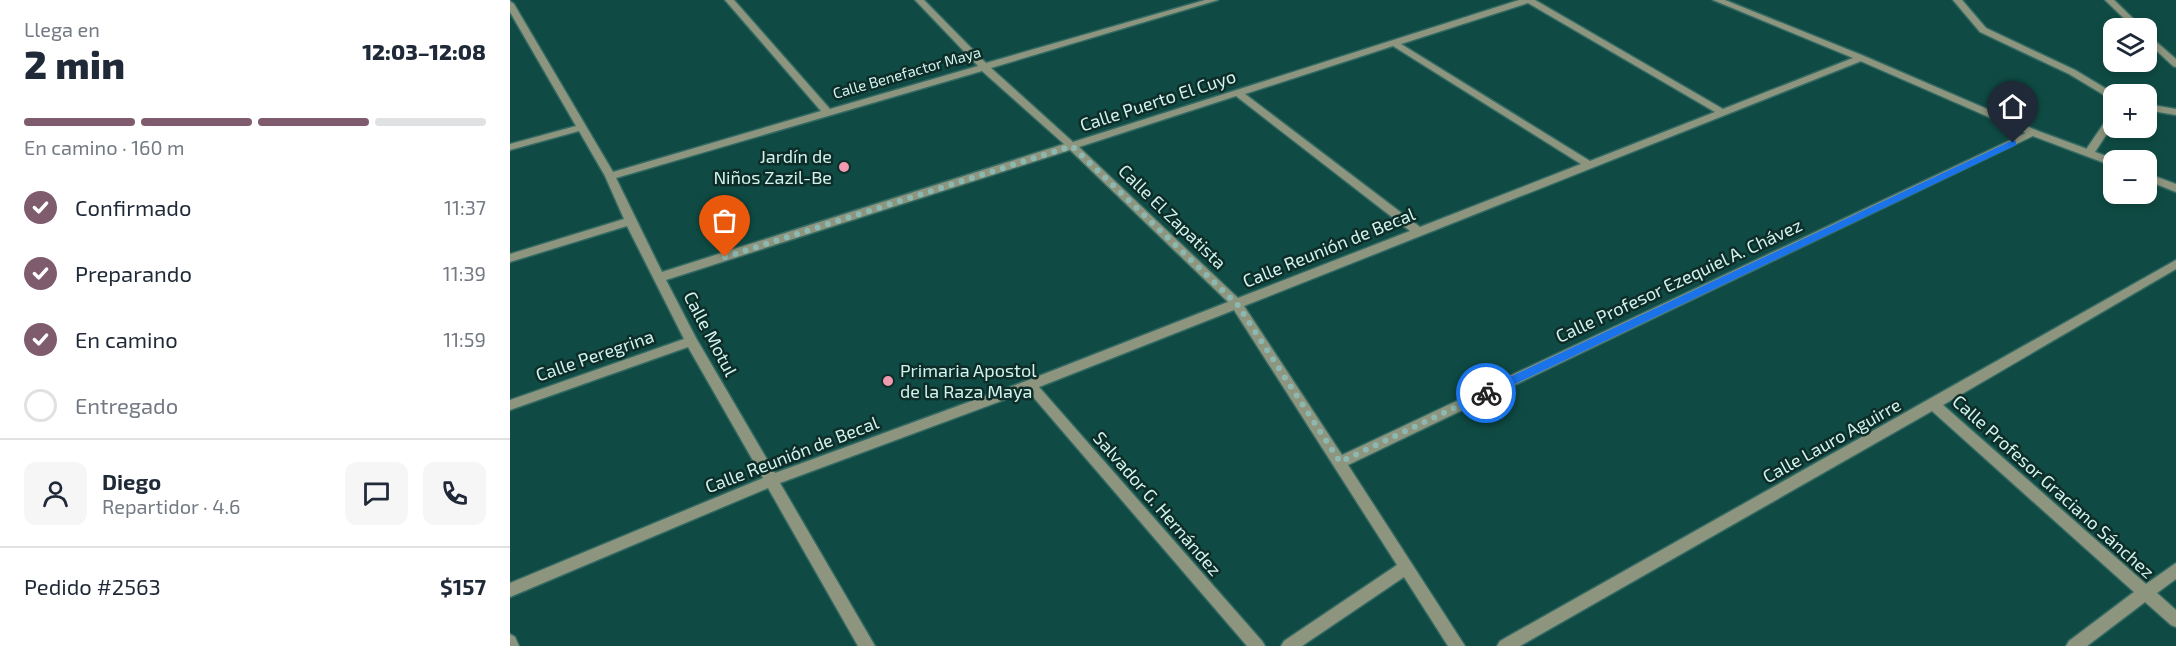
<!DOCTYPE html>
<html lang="es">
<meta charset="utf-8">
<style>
:root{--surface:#fff;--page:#f6f6f7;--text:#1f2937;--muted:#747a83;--line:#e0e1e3;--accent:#7e5c6d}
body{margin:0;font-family:"Exo 2",sans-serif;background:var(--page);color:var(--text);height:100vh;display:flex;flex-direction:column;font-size:22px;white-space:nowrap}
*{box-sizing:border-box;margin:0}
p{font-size:20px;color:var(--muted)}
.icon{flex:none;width:33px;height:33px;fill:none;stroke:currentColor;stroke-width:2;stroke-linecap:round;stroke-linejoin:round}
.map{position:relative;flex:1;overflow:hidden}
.sheet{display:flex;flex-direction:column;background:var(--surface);width:510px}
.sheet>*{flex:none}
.tools{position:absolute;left:1593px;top:18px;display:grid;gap:12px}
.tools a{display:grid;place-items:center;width:54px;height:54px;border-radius:12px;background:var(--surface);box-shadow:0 3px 9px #0003;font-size:30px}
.pin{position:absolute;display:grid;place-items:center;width:51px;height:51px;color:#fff;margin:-62px -26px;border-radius:50% 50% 50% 0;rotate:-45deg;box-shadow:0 0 6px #0007}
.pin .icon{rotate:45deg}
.courier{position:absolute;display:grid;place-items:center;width:60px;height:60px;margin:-30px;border:4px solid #1a73e8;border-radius:50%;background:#fff;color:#222;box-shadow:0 2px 8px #0007}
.summary em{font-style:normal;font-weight:800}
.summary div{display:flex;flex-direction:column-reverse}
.summary{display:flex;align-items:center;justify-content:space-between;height:102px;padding:0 24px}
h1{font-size:39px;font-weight:800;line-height:45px}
.bar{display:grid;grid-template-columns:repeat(4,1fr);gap:9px 6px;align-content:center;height:72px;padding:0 24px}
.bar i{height:8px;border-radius:4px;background:var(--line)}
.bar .selected{background:var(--accent)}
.bar p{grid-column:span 4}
.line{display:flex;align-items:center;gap:15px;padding:0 24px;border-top:2px solid var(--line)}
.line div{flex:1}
.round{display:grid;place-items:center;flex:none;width:63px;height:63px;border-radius:12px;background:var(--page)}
ol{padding:0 24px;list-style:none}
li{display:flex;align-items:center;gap:18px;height:66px}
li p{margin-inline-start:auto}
li .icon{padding:6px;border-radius:50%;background:var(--accent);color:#fff;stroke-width:4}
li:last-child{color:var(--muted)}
li i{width:33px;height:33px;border:3px solid var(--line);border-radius:50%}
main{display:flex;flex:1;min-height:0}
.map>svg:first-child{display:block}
</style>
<main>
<section class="sheet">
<div class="summary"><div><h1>2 min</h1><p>Llega en</p></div><em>12:03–12:08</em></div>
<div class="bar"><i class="selected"></i><i class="selected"></i><i class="selected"></i><i></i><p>En camino · 160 m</p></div>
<ol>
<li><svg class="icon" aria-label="check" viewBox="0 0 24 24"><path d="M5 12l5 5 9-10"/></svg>Confirmado<p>11:37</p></li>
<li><svg class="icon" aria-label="check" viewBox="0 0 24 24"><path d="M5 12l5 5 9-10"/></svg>Preparando<p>11:39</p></li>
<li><svg class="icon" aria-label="check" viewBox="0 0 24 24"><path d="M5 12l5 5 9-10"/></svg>En camino<p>11:59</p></li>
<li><i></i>Entregado</li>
</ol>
<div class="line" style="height:108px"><a class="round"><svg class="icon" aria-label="person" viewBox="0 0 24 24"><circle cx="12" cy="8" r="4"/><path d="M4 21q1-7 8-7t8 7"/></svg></a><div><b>Diego</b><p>Repartidor · 4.6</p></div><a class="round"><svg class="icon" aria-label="chat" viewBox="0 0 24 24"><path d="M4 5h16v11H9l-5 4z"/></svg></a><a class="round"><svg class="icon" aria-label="phone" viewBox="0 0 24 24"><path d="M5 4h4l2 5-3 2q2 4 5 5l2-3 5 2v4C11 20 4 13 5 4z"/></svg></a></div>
<div class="line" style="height:78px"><div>Pedido #2563</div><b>$157</b></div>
</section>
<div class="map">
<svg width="1666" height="646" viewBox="0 0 1666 646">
<rect width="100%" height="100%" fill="#0f4b44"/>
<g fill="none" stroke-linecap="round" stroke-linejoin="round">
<g stroke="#326962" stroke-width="3">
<path id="minor" d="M215,0H224L320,109L468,66L405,0H414L476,63L695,0H708L481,68L563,142L1009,0H1025L1213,109L1348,56H1354V60L734,306L832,455L1520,131L1524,130L1529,133L838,465L955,646H938L894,577L792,646H771L774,641L887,565L724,310L529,387L752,641L755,646H737L518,391L270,483L365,646H348L258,488L0,597V583L253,478L178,347L0,410V400L174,339L117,226L0,262V254L114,219L95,176L69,131L0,150V144L66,126L0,12V1L4,4L103,172L311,111ZM1018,3L1205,112L1080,161L891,44ZM883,46L1071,164L910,227L735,94ZM472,71L554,144L152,272L106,178ZM726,96L900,231L728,298L569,147ZM560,150L718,302L516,381L265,473L186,338L156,280Z
M1443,0H1452L1476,28L1565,70L1605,94H1604V101L1559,74L1470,32Z
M1595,0H1604L1633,28H1624Z
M1636,33L1666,59V67L1663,66L1636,41Z
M1636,104L1666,109V115L1636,110Z
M1604,112V123L1583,155H1575V151L1601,113Z
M1666,260V269L1433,405L1636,584L1666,563V579L1647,593L1666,610V627L1661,625L1635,602L1577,646H1556L1559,641L1624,592L1422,411L1010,646H987L990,641Z
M0,634L5,637L9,646H0Z"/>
</g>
<g stroke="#326962" stroke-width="3">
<path id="tertiary" d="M1203,0H1215L1354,56L1528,131L1607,160H1604V166L1600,165L1520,135L1348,60Z
M1636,173L1666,184V192L1636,180Z"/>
</g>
<use href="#minor" fill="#8d957e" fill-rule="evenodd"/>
<use href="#tertiary" fill="#8d957e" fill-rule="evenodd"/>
</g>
<path fill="#1a73e8" d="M1503,140L1506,141V145L980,396L976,398L971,393L972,390Z"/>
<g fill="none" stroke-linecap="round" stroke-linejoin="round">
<path stroke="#8cb8b2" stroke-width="6" stroke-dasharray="0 10.8" d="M215,257L562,146L727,304L830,462L976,393"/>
</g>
<g fill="#f29ab0" stroke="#0e2d29" stroke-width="2">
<circle cx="334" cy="167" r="6"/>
<circle cx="378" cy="381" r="6"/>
</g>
<g text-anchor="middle" stroke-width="5" stroke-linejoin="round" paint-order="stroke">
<g font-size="15" fill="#d0f3ed" stroke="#0e2d29">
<text transform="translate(397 73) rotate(-16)" y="5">Calle Benefactor Maya</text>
</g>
<g font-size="18" fill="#d0f3ed" stroke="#0e2d29">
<text transform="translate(648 101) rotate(-18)" y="6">Calle Puerto El Cuyo</text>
<text transform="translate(662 217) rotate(44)" y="6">Calle El Zapatista</text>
<text transform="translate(819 248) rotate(-22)" y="6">Calle Reunión de Becal</text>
<text transform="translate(1169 281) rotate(-25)" y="6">Calle Profesor Ezequiel A. Chávez</text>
<text transform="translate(200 334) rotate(62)" y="6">Calle Motul</text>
<text transform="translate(85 356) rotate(-19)" y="6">Calle Peregrina</text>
<text transform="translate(1322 441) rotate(-29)" y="6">Calle Lauro Aguirre</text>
<text transform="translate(282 455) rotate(-21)" y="6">Calle Reunión de Becal</text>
<text transform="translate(1543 487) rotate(42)" y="6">Calle Profesor Graciano Sánchez</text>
<text transform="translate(647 504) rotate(49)" y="6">Salvador G. Hernández</text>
</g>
<g font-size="18" fill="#d0f3ed" stroke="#0e2d29" text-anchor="end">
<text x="322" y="163">Jardín de<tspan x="322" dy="21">Niños Zazil-Be</tspan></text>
<text x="390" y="377" text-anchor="start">Primaria Apostol<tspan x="390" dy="21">de la Raza Maya</tspan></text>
</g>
</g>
</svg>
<div class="tools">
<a><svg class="icon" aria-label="layers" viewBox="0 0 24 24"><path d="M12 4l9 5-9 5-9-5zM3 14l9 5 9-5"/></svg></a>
<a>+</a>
<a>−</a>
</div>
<div class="pin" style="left:215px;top:257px;background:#ea580c"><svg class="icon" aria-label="bag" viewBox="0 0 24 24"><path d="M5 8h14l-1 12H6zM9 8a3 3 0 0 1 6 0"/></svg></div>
<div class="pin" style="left:1503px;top:143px;background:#1f2937"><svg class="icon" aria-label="home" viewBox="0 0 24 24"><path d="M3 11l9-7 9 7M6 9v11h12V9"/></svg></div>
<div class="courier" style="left:976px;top:393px"><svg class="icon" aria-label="bike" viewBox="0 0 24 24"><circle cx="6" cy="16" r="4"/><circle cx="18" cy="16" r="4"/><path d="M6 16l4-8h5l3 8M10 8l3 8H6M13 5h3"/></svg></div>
</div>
</main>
